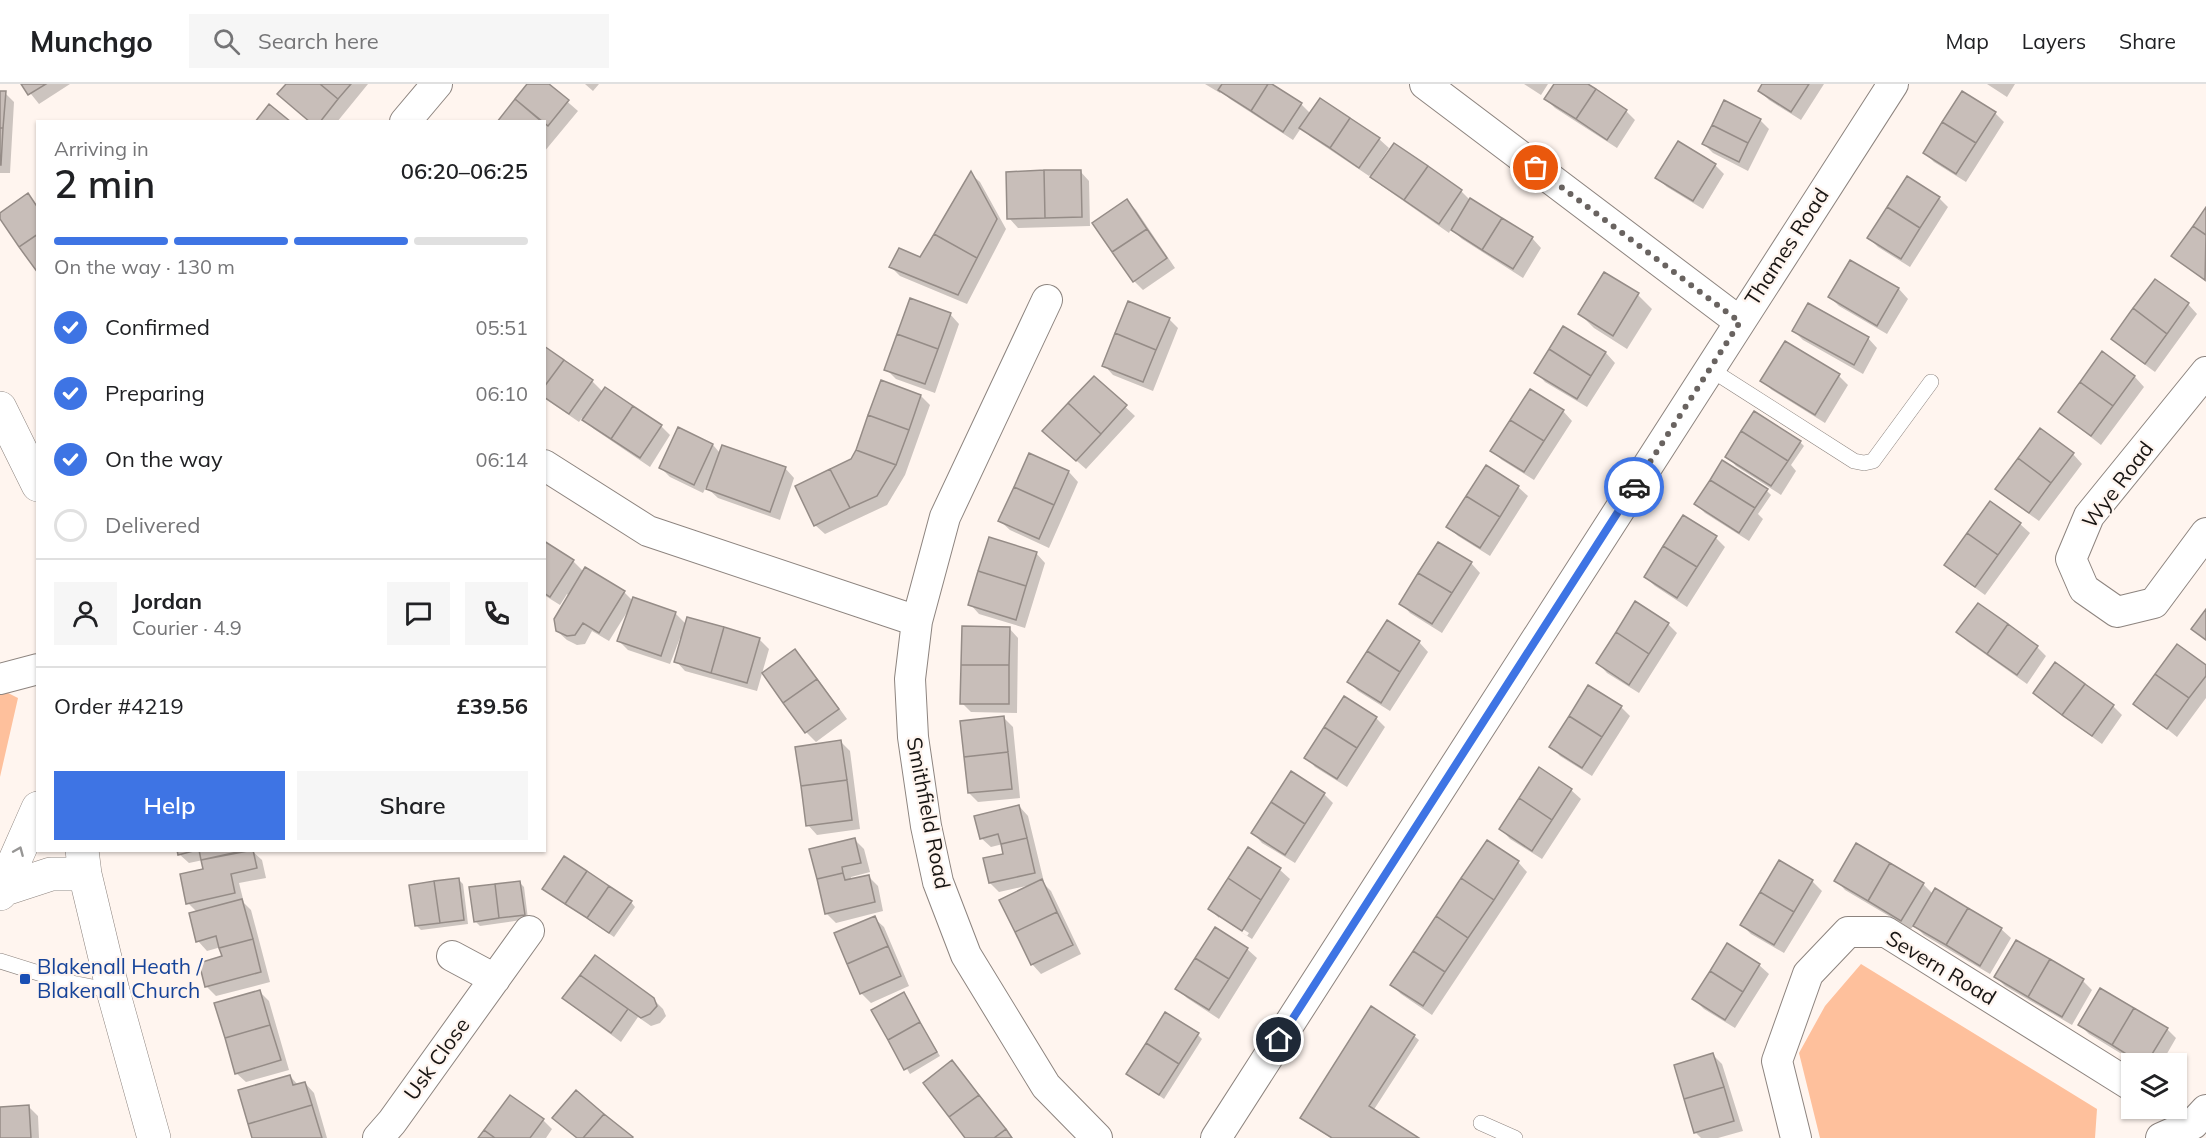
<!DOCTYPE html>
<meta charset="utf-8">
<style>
:root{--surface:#fff;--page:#f6f6f6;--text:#202124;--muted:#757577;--line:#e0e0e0;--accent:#3e74e4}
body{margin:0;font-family:Mulish,sans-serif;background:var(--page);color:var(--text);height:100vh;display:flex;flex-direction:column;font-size:22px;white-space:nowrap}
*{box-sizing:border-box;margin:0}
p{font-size:20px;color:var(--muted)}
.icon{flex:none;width:33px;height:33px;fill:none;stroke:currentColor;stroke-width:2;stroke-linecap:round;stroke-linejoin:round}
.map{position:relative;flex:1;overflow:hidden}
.drawer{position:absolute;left:36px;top:36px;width:510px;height:732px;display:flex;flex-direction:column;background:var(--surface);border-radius:0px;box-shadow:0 2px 4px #0004}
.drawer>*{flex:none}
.controls{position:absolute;left:2121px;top:969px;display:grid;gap:12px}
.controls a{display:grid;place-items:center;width:66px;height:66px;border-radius:0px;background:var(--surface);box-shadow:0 2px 4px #0004;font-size:30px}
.pin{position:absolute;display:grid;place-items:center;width:51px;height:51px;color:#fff;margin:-26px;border:3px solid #fff;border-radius:50%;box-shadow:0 2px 6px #0007}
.courier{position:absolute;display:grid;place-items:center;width:60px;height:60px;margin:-30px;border:4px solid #3e74e4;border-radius:50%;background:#fff;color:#222;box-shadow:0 2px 8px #0007}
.summary em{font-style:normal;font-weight:600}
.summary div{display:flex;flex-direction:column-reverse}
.summary{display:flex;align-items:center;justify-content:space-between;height:102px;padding:0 18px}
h1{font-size:39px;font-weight:600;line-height:45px}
.bar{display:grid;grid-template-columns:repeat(4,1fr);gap:9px 6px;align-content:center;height:72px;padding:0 18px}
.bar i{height:8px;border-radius:4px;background:var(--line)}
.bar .selected{background:var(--accent)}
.bar p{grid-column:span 4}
.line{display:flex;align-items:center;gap:15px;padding:0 18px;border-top:2px solid var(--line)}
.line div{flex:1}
.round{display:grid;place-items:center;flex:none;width:63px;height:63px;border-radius:0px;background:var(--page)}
ol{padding:0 18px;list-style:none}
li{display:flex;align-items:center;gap:18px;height:66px}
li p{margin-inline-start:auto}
li .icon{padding:6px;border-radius:50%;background:var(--accent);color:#fff;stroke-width:4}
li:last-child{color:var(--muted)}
li i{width:33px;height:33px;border:3px solid var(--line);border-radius:50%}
.cta{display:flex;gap:12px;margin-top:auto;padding:12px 18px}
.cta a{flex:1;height:69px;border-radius:0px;background:var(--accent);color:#fff;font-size:24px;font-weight:600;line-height:69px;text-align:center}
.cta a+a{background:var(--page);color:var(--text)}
header{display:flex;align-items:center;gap:36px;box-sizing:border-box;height:84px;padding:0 30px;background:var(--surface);border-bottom:2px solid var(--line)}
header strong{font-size:28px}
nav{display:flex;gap:33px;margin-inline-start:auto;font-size:21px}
.search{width:420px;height:54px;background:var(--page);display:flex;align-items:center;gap:15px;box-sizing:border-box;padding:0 21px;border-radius:0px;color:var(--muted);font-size:22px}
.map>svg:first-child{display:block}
</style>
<header>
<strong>Munchgo</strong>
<div class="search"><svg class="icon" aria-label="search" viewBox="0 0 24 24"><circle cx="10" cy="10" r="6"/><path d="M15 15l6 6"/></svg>Search here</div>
<nav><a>Map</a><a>Layers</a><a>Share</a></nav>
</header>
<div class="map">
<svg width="2206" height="1054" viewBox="0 0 2206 1054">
<rect width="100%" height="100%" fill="#fff5ef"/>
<path fill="#fec09c" d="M0,605L18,614L0,693Z
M1861,880L2097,1025L2095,1054H1820L1799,969L1825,922Z"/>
<path fill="#0003" d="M23,0H70L39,20Z
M288,0H368L337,38H310Z
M529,0H547L578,27L544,68V38H499Z
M585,0H599L593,7Z
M1205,0H1269L1301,20L1311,30L1379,55L1389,64L1381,76L1383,77L1395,61L1461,107L1469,115L1532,154L1541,164L1523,194L1462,155L1451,145L1449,149L1382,102L1370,91L1369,92L1311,53L1301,44L1293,56L1230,15L1221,7L1220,9Z
M1524,0H1548L1541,11Z
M1556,0H1585L1626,27L1635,36L1617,64L1555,24L1546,15Z
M1764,0H1824L1801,36L1769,16L1759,6Z
M1987,0H2015L2007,13Z
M0,8L5,9L14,18L10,89H0Z
M1995,29L2004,38L1966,98L1934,78L1924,68Z
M1760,36L1769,45L1748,87L1713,69L1704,60Z
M1715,81L1724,90L1703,125L1667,103L1657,94Z
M1080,87L1089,97L1090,142L1018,144L1009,134Z
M971,90L980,98L1006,145L967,220L900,192L891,183L921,175Z
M1939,114L1948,123L1910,183L1878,163L1869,154Z
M1127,117L1136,126L1175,184L1143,206L1134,197Z
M2206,126V198L2173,171Z
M1851,178L1899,205L1908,215L1887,250L1839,222L1830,213Z
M1605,190L1638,211L1652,225L1627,265L1594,244L1580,230Z
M2188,220L2197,230L2155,288L2122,264L2113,255Z
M950,230L959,240L935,309L896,295L886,285Z
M1169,235L1178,244L1153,307L1113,291L1104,281Z
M1564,244L1606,269L1615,279L1587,323L1545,298L1536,288Z
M1794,247L1868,254L1877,264L1863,290L1803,256Z
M1786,259L1839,292L1848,301L1825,339L1772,306L1762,297Z
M544,264L592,297L603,308L661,342L670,351L650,383L594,345L582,334L579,338L544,314Z
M2102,270L2135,293L2144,303L2101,361L2059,328Z
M1094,294L1135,332L1086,385L1054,357Z
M882,298L921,312L930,321L905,391L887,421L825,450L815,441L852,376Z
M1563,327L1572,337L1534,396L1502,376L1492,367Z
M679,345L713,361L720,369L785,384L794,394L780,436L718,414L706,403L703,409L670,393L660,383Z
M1800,358L1804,362L1791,381L1796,387L1781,411L1736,382L1727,372Z
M2073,370L2082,380L2039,437L2007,414L1997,405Z
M1030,371L1069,388L1078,398L1049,464L1010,446L1000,437Z
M1487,383L1518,403L1528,412L1490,472L1458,452L1448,442Z
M1767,407L1771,411L1758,430L1763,435L1749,457L1705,429L1696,420Z
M2020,440L2030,449L1985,511L1956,490L1946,481Z
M1716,454L1725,463L1687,523L1655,502L1645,493Z
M544,459L573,477L584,488L624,508L633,517L634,515L676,530L686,540L759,555L769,565L757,607L685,587L676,577L682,555L680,554L670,580L628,566L619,557L629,525L609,557L592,547L585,560L577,561L567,556L557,547L569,512L567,510L560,521L544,511Z
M1036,469L1045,479L1025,544L979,530L970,520Z
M1471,479L1480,489L1442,549L1410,529L1401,519Z
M1668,540L1677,549L1639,609L1607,589L1598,579Z
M1009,544L1018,554L1017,629L971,628L962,619Z
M1958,548L2037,563L2046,572L2027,600L1968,558Z
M1419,558L1428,568L1390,627L1358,607L1349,598Z
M795,567L804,576L847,635L816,658L807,649L764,590Z
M2206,583V614L2177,653L2135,619Z
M2035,609L2113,622L2122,631L2102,660L2044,618Z
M1621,623L1630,632L1592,692L1560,672L1551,662Z
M1004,634L1013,643L1020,714L978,718L969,709Z
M1376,634L1385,643L1347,703L1315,683L1306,673Z
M841,658L850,667L860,745L817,751L808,741Z
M1571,706L1581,715L1542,775L1510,755L1501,745Z
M1324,710L1333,719L1295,779L1262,759L1253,749Z
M1019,722L1028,732L1044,798H1042L1051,807L1081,870L1041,890L1032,880L1031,801L999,808L990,799L1005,771L1003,760L991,763L981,754Z
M855,756L864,765L870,788L851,793V796L868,792L878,802L883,827L836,839L826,829L811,766Z
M1248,765L1280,786L1290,795L1252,855L1219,834L1247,852L1249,849L1219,830V834L1210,825Z
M178,766L252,767L262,776L266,794L239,799L244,819L251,826L270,898L216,912L207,903L201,880L224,873L221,863L207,867L198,857L197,828L188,819L205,786L203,776L189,779L179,770Z
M1518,778L1527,788L1432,931L1401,910L1392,901Z
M458,795L463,800L468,840L421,846L416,841Z
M1836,796L1923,800L1933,810L2001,845L2011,854L1990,890L1924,851L1914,841L1911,845L1845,806Z
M1812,797L1822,807L1784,869L1751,850L1742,841Z
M520,799L524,803L528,835L480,842L475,837Z
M549,809L631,818L635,823L614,853Z
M874,834L884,843L909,902L871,919L861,909Z
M1216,845L1247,865L1257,874L1219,935L1187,914L1177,904Z
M595,873L653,915L663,925L666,932L660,939L651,942L638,933L621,958L574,923L564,914Z
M1759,881L1769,890L1735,944L1704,925L1694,915Z
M1996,893L2083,897L2092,906L2072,941L2005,902Z
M259,907L269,917L289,986L246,998L236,989Z
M903,910L940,972L910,990L873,927Z
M2080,941L2167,945L2176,954L2161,980H2138L2089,950Z
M1198,951L1202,955L1164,1015L1128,990Z
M1414,952L1419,956L1373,1027L1416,1054H1331L1306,1038Z
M1713,971L1722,980L1743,1047L1718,1054H1701L1696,1049Z
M952,978L961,987L1013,1054H967Z
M290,992L298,1001L305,999L314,1009L327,1054H254Z
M29,1023L38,1032L39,1054H0V1025Z
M543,1036L552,1045L546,1054H480Z"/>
<path fill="#c8beb9" stroke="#958c87" stroke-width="1.5" d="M21,0H46L28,11Z
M286,0H320L338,15L320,38H310L277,10Z
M320,0H351L338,15Z
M527,0H549L569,16L548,42L515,15Z
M1222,0H1268L1251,27L1218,6Z
M1268,0H1272L1302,19L1283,48L1251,27Z
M1554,0H1588L1596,5L1576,35L1544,15Z
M1762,0H1809L1791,28L1758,7Z
M1596,5L1627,26L1607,56L1576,35Z
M0,7H6L3,44H0Z
M1962,7L1996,28L1976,59L1942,38Z
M1320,14L1350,34L1330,64L1299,44Z
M515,15L542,38H497Z
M1724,16L1761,35L1748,59L1712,41Z
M269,20L291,38H255Z
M1350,34L1380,54L1359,84L1330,64Z
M1942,38L1976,59L1956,90L1923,69Z
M1712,41L1748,59L1739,78L1702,60Z
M0,44H3L1,81H0Z
M1678,57L1716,80L1693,117L1655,94Z
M1394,59L1428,82L1404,116L1370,93Z
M1428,82L1462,106L1439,140L1404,116Z
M1044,86L1045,134L1007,135L1006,88Z
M1044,86H1081L1082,133L1045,134Z
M971,87L997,135L977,174L934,150Z
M1907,92L1940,113L1920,144L1887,123Z
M28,109L38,124V150L19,163L0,135V129Z
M1470,114L1502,134L1482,166L1451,146Z
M1127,115L1147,145L1112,168L1092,139Z
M1887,123L1920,144L1901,175L1867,154Z
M2206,123V151L2193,142Z
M1502,134L1533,153L1513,185L1482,166Z
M2193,142L2206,151L2205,196L2171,172Z
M1147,145L1167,174L1133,198L1112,168Z
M38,150V189L19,163Z
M934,150L977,174L958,211L889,183L899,164L920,173Z
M1850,176L1899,204L1877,242L1828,213Z
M1604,188L1639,209L1613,252L1578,230Z
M2155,195L2189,219L2167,250L2133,224Z
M910,214L951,229L938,265L897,250Z
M1128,217L1170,234L1156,266L1115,249Z
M1808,219L1869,253L1854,281L1792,247Z
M2133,224L2167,250L2145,280L2111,255Z
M1563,242L1606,268L1591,292L1549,265Z
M1115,249L1156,266L1143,298L1102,282Z
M897,250L938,265L925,300L884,286Z
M1785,257L1840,290L1815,331L1760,297Z
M544,262L564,276L544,303Z
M1549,265L1591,292L1577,315L1534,289Z
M2102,267L2135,292L2113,322L2080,298Z
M564,276L593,296L569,330L544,313V303Z
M1094,292L1127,321L1101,350L1068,319Z
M881,296L921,311L909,346L868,331Z
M2080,298L2113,322L2091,352L2058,328Z
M605,303L633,322L611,355L582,336Z
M1530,305L1564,326L1544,357L1510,336Z
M1068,319L1101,350L1076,377L1042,347Z
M633,322L662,341L640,374L611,355Z
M1754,327L1801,357L1788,377L1741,347Z
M868,331L909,346L896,381L856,366Z
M1510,336L1544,357L1524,388L1490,367Z
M678,343L713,360L694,401L659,384Z
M2040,344L2074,369L2051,399L2018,374Z
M1741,347L1788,377L1771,402L1725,373Z
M722,361L786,383L770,428L706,405Z
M856,366L896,381L877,412L850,424L830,385L851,375Z
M1029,369L1069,387L1054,421L1014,403Z
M2018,374L2051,399L2029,429L1995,405Z
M1722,376L1768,405L1755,424L1710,396Z
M1486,381L1519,402L1500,433L1466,412Z
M830,385L850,424L814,442L795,402Z
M1710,396L1755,424L1739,449L1694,420Z
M1014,403L1054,421L1039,455L998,437Z
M1466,412L1500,433L1480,464L1446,443Z
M1990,417L2021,439L1998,471L1967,449Z
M1683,431L1717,452L1697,483L1663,462Z
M1967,449L1998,471L1975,503L1944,481Z
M989,453L1037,468L1026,502L978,487Z
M544,457L574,476L550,513L544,509Z
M1438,458L1472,478L1452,509L1418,489Z
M1663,462L1697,483L1677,514L1644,493Z
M585,483L625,507L599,549L583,539L575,551L567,552L556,547L554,535Z
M978,487L1026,502L1016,536L968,521Z
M1418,489L1452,509L1432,540L1399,520Z
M633,513L676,528L661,572L617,557Z
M1635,517L1669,539L1649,570L1616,548Z
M1978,519L2008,540L1987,570L1956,548Z
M2206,525V556L2191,545Z
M687,533L724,543L711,589L674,578Z
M1387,536L1420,557L1400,588L1367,567Z
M2008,540L2038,562L2017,591L1987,570Z
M962,542L1010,543L1009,581H961Z
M724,543L760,554L747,599L711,589Z
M1616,548L1649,570L1629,601L1596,579Z
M2177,560L2206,581V592L2189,614L2155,590Z
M795,565L817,595L783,619L762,589Z
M1367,567L1400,588L1381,619L1347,598Z
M2055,578L2085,600L2062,631L2033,609Z
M961,581H1009V620H960Z
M2155,590L2189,614L2167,645L2133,620Z
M817,595L839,625L805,649L783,619Z
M2085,600L2114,621L2092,652L2062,631Z
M1588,601L1622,622L1602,653L1569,632Z
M1344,612L1377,633L1357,664L1324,643Z
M1004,632L1008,668L964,673L960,637Z
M1569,632L1602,653L1582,684L1549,663Z
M1324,643L1357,664L1337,695L1304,674Z
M841,656L847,696L801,702L795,663Z
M1008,668L1012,705L968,709L964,673Z
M1539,683L1572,705L1552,736L1519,714Z
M1291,687L1325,709L1305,740L1271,718Z
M847,696L852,736L806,742L801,702Z
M1519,714L1552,736L1532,767L1499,745Z
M1271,718L1305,740L1285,771L1251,749Z
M1019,721L1027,754L1001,760L998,750L980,755L974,732Z
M855,754L861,779L842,783L843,789L817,795L809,765Z
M1027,754L1035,789L989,799L983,774L1003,770L1001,760Z
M1487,756L1519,777L1494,816L1461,794Z
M1856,759L1890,779L1868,817L1834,797Z
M1248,763L1281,784L1261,816L1228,794Z
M177,766H197L178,771Z
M199,766H242V767L201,776Z
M253,766L257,784L231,790L235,809L186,820L180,790L203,785L201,776Z
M564,772L587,787L565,820L542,805Z
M1779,776L1813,796L1794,828L1760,808Z
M1890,779L1924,799L1901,837L1868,817Z
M587,787L609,802L587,834L565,820Z
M843,789L845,796L869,791L875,818L825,830L817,795Z
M459,794L464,836L440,839L434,797Z
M1228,794L1261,816L1242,847L1208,825Z
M1461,794L1494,816L1468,854L1436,832Z
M1042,795L1057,828L1015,848L999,816Z
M434,797L440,839L415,842L409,801Z
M520,797L525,831L499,834L495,800Z
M495,800L499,834L474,838L469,803Z
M609,802L632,817L609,849L587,834Z
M1935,804L1968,824L1946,861L1913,842Z
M1760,808L1794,828L1774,861L1740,841Z
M242,815L253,855L219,864L216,852L196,858L189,829Z
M1968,824L2002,844L1980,882L1946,861Z
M1057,828L1073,861L1031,881L1015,848Z
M875,832L888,862L847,880L834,849Z
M1436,832L1468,854L1445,888L1413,867Z
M1215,843L1248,864L1229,895L1195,874Z
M253,855L261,888L205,903L199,879L222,872L219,864Z
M2016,856L2050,875L2028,913L1994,893Z
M1727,859L1760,880L1743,908L1710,887Z
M888,862L901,892L860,910L847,880Z
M1413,867L1445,888L1423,922L1390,901Z
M595,871L654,914L657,922L650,930L641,934L580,891Z
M1195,874L1229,895L1209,926L1175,905Z
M2050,875L2084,895L2062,933L2028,913Z
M1710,887L1743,908L1725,936L1692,915Z
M580,891L628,925L611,949L562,914Z
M2100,904L2134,924L2112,961L2078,941Z
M260,906L270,941L225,954L214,919Z
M904,908L920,938L888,956L871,926Z
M1371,922L1415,951L1369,1022L1419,1054H1332L1300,1034Z
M2134,924L2168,944L2146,980H2142L2112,961Z
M1165,928L1199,949L1179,980L1146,959Z
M920,938L937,968L904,986L888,956Z
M270,941L281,976L235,990L225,954Z
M1146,959L1179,980L1159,1011L1126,990Z
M1713,969L1724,1003L1684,1015L1674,981Z
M952,976L979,1011L949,1033L923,999Z
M290,991L293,1001L305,998L312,1021L248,1040L238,1006Z
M1724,1003L1734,1037L1694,1049L1684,1015Z
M576,1006L604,1030L583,1054H577L552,1034Z
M510,1011L544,1035L530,1054H495L484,1046Z
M979,1011L1006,1045L994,1054H965L949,1033Z
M29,1021L31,1054H0V1023Z
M312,1021L322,1054H252L248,1040Z
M604,1030L633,1053L632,1054H583Z
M1006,1045L1012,1054H994Z
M484,1046L495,1054H478Z"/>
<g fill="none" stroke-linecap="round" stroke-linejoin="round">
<g stroke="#8d847f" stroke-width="16">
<path id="service" d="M1710,285L1854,377L1864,379L1873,377L1931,298
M0,877L67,898L113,907
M1481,1039L1515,1054"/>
</g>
<g stroke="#8d847f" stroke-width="32">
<path id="minor" d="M1425,0L1740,238
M405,38L437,0
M1047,216L945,433L917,537L910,595L913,653L926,742L938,798L966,871L1046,1002L1097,1054
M2206,288L2089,432L2071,475L2084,505L2117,528L2154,519L2206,449
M544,381L648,447L917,537
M0,595L38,585
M452,872L495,895
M378,1054L392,1038L529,847
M1216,1054L1893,0
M1796,1054L1777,977L1808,890L1848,848H1886L2132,1002
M2161,1054L2193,1040L2206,1026"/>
</g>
<g stroke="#8d847f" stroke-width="34">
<path id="tertiary" d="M0,324L38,401
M82,766L85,790L113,907L154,1054
M2,806L51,790H85
M0,810L38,724"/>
</g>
<use href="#service" stroke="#fff" stroke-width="15"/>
<use href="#minor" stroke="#fff" stroke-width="30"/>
<use href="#tertiary" stroke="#fff" stroke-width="33"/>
</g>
<defs><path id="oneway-chevron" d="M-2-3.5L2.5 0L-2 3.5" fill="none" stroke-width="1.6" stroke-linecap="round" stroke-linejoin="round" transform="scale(1.5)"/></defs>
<use stroke="#979695" href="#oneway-chevron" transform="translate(19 767) rotate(-67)"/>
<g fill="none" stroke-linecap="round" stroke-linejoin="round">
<path stroke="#696360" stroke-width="6" stroke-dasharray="0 10.8" d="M1536,84L1740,238L1634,403"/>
<path stroke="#3e74e4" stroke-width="8" d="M1279,956L1634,403"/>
</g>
<rect fill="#1a4fb4" stroke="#fff5ef" stroke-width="2" x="19" y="889" width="12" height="12" rx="3"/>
<g text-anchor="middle" stroke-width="4.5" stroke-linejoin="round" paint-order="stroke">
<g font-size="21" fill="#181513" stroke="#fff5ef">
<text transform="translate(1787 163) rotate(-57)" y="7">Thames Road</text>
<text transform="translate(2118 401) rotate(-53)" y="7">Wye Road</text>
<text transform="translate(928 729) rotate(79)" y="7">Smithfield Road</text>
<text transform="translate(1941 884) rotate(31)" y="7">Severn Road</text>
<text transform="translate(437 975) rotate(-54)" y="7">Usk Close</text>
</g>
<g font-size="21" fill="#164399" stroke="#fff5ef" text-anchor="start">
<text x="37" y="890">Blakenall Heath /<tspan x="37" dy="24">Blakenall Church</tspan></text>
</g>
</g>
</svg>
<div class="controls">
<a><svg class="icon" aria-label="layers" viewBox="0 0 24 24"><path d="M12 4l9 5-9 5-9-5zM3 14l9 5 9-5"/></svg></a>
</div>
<div class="pin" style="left:1536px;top:84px;background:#ea580c"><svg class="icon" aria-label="bag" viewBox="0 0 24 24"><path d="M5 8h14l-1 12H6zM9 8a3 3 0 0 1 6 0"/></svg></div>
<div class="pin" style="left:1279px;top:956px;background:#1f2937"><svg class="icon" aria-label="home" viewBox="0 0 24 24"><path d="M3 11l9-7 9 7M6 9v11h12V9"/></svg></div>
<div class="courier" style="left:1634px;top:403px"><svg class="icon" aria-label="car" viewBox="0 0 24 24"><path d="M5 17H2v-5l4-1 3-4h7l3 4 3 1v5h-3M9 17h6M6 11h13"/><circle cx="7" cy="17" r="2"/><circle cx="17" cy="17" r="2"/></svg></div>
<section class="drawer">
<div class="summary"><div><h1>2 min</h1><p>Arriving in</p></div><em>06:20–06:25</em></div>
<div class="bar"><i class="selected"></i><i class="selected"></i><i class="selected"></i><i></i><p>On the way · 130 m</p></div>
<ol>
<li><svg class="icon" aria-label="check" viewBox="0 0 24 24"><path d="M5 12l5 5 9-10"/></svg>Confirmed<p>05:51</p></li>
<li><svg class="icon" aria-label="check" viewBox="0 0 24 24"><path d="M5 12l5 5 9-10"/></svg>Preparing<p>06:10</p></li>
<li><svg class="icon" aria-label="check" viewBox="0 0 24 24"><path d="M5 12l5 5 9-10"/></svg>On the way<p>06:14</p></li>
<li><i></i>Delivered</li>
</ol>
<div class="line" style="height:108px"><a class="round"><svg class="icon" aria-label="person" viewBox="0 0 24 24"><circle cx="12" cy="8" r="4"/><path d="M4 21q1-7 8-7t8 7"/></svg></a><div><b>Jordan</b><p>Courier · 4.9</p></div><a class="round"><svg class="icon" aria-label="chat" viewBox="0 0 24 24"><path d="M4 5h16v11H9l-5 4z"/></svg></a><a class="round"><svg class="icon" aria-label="phone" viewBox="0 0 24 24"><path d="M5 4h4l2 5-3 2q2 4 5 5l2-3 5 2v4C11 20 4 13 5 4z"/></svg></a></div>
<div class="line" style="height:78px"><div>Order #4219</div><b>£39.56</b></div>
<div class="cta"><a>Help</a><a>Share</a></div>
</section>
</div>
